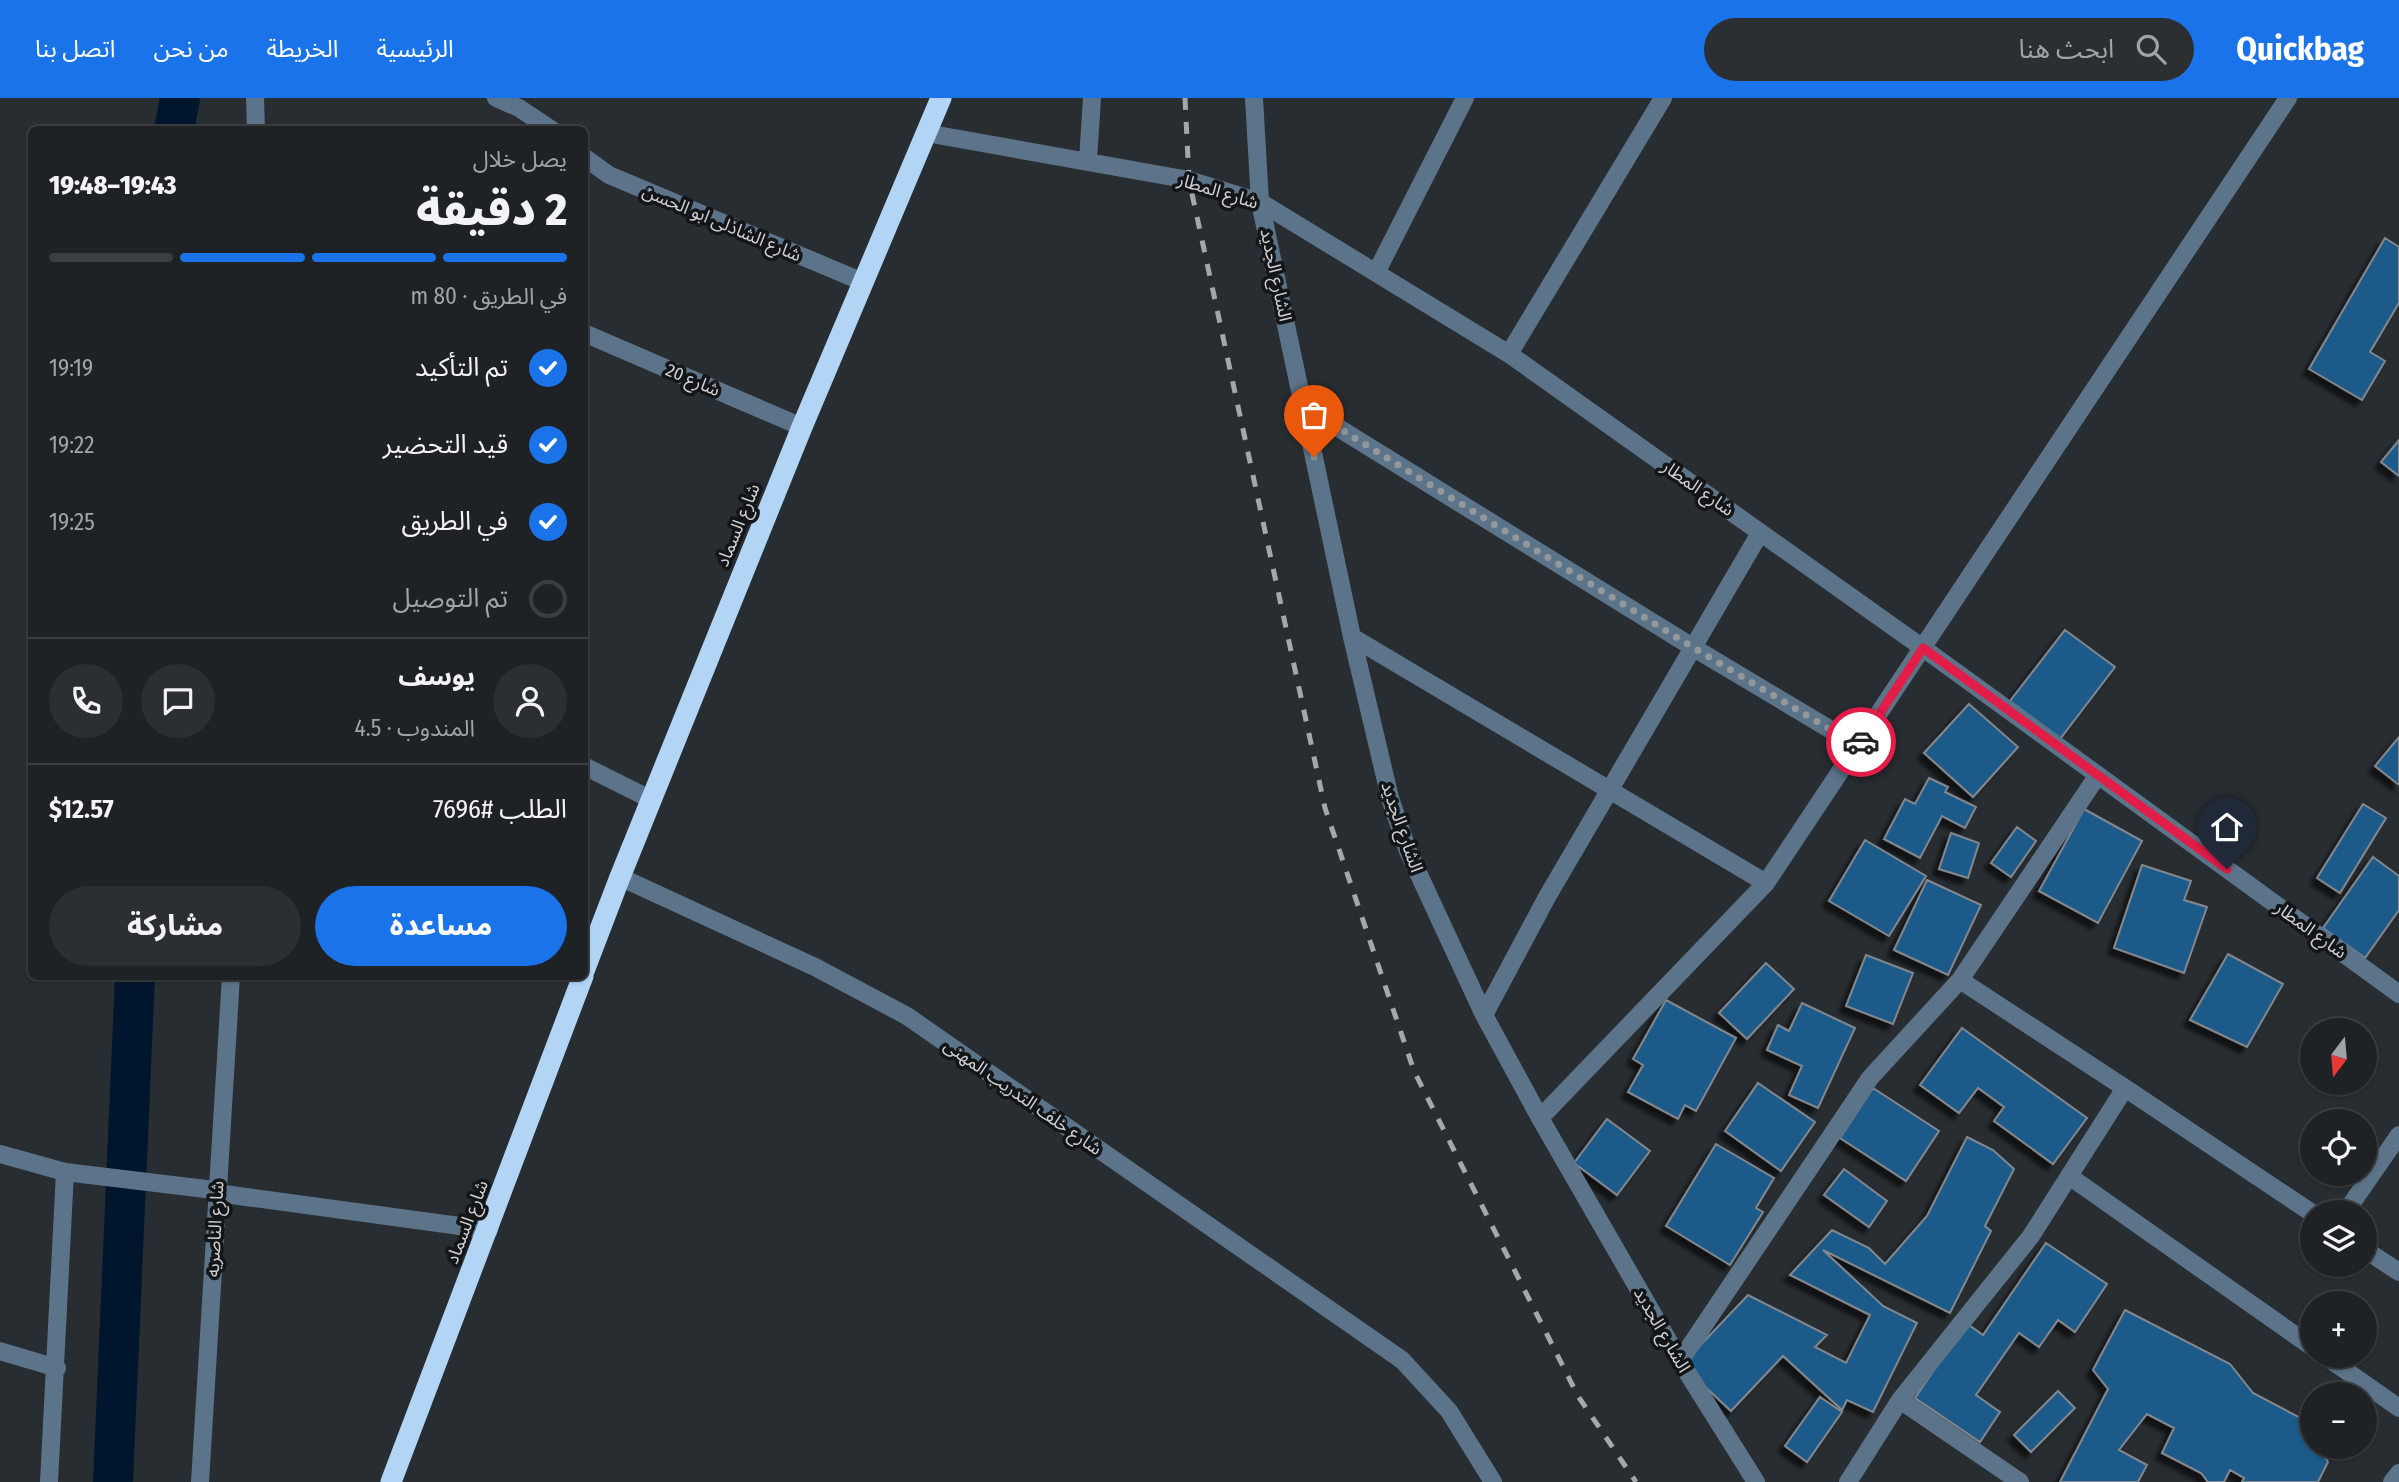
<!DOCTYPE html>
<html lang="ar">
<meta charset="utf-8">
<style>
:root{--surface:#1e2225;--page:#2b2f32;--text:#f1f3f6;--muted:#a1a4a7;--line:#3c3f42;--accent:#1a73e8}
body{margin:0;font-family:"Fira Sans Condensed","Noto Sans Arabic",sans-serif;background:var(--page);color:var(--text);direction:rtl;height:100vh;display:flex;flex-direction:column;font-size:26px;white-space:nowrap}
*{box-sizing:border-box;margin:0}
p{font-size:23px;color:var(--muted)}
.icon{flex:none;width:38px;height:38px;fill:none;stroke:currentColor;stroke-width:2;stroke-linecap:round;stroke-linejoin:round}
.map{position:relative;flex:1;overflow:hidden;direction:ltr}
.side{position:absolute;left:28px;top:28px;width:560px;height:854px;display:flex;flex-direction:column;background:var(--surface);border-radius:10px;box-shadow:0 2px 5px #0004,0 0 0 2px var(--line);direction:rtl}
.side>*{flex:none}
.needle{width:46px;rotate:196deg}
.buttons{position:absolute;left:2300px;top:920px;display:grid;gap:14px}
.buttons a{display:grid;place-items:center;width:77px;height:77px;border-radius:50%;background:var(--surface);box-shadow:0 2px 5px #0004,0 0 0 2px var(--line);font-size:35px}
.pin{position:absolute;display:grid;place-items:center;width:60px;height:60px;color:#fff;margin:-72px -30px;border-radius:50% 50% 50% 0;rotate:-45deg;box-shadow:0 0 7px #0007}
.pin .icon{rotate:45deg}
.courier{position:absolute;display:grid;place-items:center;width:70px;height:70px;margin:-35px;border:5px solid #e11d48;border-radius:50%;background:#fff;color:#222;box-shadow:0 2px 9px #0007}
.summary em{font-style:normal;font-weight:800}
.summary div{display:flex;flex-direction:column-reverse}
.summary{display:flex;align-items:center;justify-content:space-between;height:119px;padding:0 21px}
h1{font-size:46px;font-weight:800;line-height:52px}
.bar{display:grid;grid-template-columns:repeat(4,1fr);gap:10px 7px;align-content:center;height:84px;padding:0 21px}
.bar i{height:9px;border-radius:5px;background:var(--line)}
.bar .selected{background:var(--accent)}
.bar p{grid-column:span 4}
.line{display:flex;align-items:center;gap:18px;padding:0 21px;border-top:2px solid var(--line)}
.line div{flex:1}
.round{display:grid;place-items:center;flex:none;width:74px;height:74px;border-radius:37px;background:var(--page)}
ol{padding:0 21px;list-style:none}
li{display:flex;align-items:center;gap:21px;height:77px}
li p{margin-inline-start:auto}
li .icon{padding:7px;border-radius:50%;background:var(--accent);color:#fff;stroke-width:4}
li:last-child{color:var(--muted)}
li i{width:38px;height:38px;border:4px solid var(--line);border-radius:50%}
.button{display:flex;gap:14px;margin-top:auto;padding:14px 21px}
.button a{flex:1;height:80px;border-radius:42px;background:var(--accent);color:#fff;font-size:28px;font-weight:800;line-height:80px;text-align:center}
.button a+a{background:var(--page);color:var(--text)}
header{display:flex;align-items:center;gap:42px;box-sizing:border-box;height:98px;padding:0 35px;background:var(--accent);color:#fff}
header strong{font-size:33px}
nav{display:flex;gap:38px;margin-inline-start:auto;font-size:24px}
.search{width:490px;height:63px;background:var(--page);display:flex;align-items:center;gap:18px;box-sizing:border-box;padding:0 24px;border-radius:38px;color:var(--muted);font-size:26px}
.map>svg:first-child{display:block}
</style>
<header>
<strong>Quickbag</strong>
<div class="search"><svg class="icon" aria-label="search" viewBox="0 0 24 24"><circle cx="10" cy="10" r="6"/><path d="M15 15l6 6"/></svg>ابحث هنا</div>
<nav><a>الرئيسية</a><a>الخريطة</a><a>من نحن</a><a>اتصل بنا</a></nav>
</header>
<div class="map">
<svg width="2399" height="1384" viewBox="0 0 2399 1384">
<defs>
<filter id="shadow"><feDropShadow dx="-6" dy="6" stdDeviation="2" flood-color="#0009"/></filter>
</defs>
<rect width="100%" height="100%" fill="#282d31"/>
<g fill="none" stroke-linecap="round" stroke-linejoin="round">
<path stroke="#00162d" stroke-width="40" d="M174,32L180,0
M113,1384L135,878"/>
</g>
<path fill="#1f5a89" stroke="#82878d" stroke-width="2" filter="url(#shadow)" d="M2385,140L2399,149V205L2370,254L2385,263L2362,302L2309,271Z
M2399,342V378L2381,364Z
M2065,532L2115,569L2060,641L2010,603Z
M1969,606L2018,649L1973,699L1924,655Z
M2399,639V687L2375,668Z
M1929,680L1948,689L1945,694L1976,709L1965,730L1942,718L1920,760L1884,741L1905,701L1915,706Z
M2363,706L2386,720L2340,795L2317,780Z
M2084,711L2142,743L2098,825L2039,793Z
M2017,729L2036,743L2011,779L1991,765Z
M1951,735L1979,745L1968,780L1939,771Z
M1865,742L1926,778L1889,838L1829,803Z
M2373,759L2399,778V812L2365,860L2323,830Z
M2142,767L2191,783L2184,802L2207,809L2184,875L2114,850Z
M1927,782L1981,807L1948,877L1894,852Z
M2228,856L2283,886L2247,949L2190,922Z
M1866,857L1913,875L1893,926L1846,908Z
M1766,865L1794,891L1747,941L1719,915Z
M1666,902L1736,940L1696,1013L1685,1007L1678,1021L1628,994L1643,967L1633,961Z
M1802,905L1855,930L1818,1010L1789,997L1802,968L1767,952L1778,927L1789,933Z
M1962,930L2087,1020L2053,1066L1994,1023L2004,1009L1978,990L1959,1015L1920,987Z
M1758,985L1815,1024L1781,1073L1725,1033Z
M1873,990L1939,1033L1906,1083L1840,1040Z
M1607,1021L1650,1053L1617,1097L1574,1065Z
M1967,1039L1993,1052L2014,1071L1985,1128L1991,1133L1950,1215L1823,1152L1883,1208L1917,1225L1873,1314L1847,1302L1842,1312L1783,1258L1731,1313L1685,1270L1691,1257L1748,1197L1827,1237L1815,1249L1846,1265L1870,1217L1790,1177L1832,1132L1869,1150L1885,1166L1927,1118Z
M1716,1046L1774,1080L1756,1110L1763,1114L1730,1167L1666,1128Z
M1844,1071L1887,1103L1869,1129L1824,1097Z
M2046,1145L2107,1186L2075,1234L2058,1222L2039,1249L2019,1235L1976,1297L2000,1314L1980,1344L1915,1300L1966,1225L1983,1237Z
M2125,1212L2230,1266L2253,1295L2312,1326V1349H2319L2328,1364L2318,1384H2242L2244,1380L2230,1372L2224,1384H2208L2201,1375L2162,1355L2174,1330L2147,1316L2119,1352L2147,1367L2138,1384H2060L2108,1291L2093,1272Z
M2058,1293L2075,1310L2031,1354L2014,1337Z
M1820,1299L1842,1314L1807,1364L1785,1348Z"/>
<g fill="none" stroke-linecap="round" stroke-linejoin="round">
<path stroke="#5c748a" stroke-width="18" d="M255,0L256,32
M496,0L519,10L552,32
M1254,0L1260,104L1352,539L1390,700L1408,753L1484,917L1540,1020L1680,1263L1756,1384
M926,35L1189,82L1260,104L1509,256L1923,550L2399,896
M584,59L609,77L863,184
M1088,62L1092,0
M1376,175L1465,0
M584,235L802,329
M1509,256L1663,0
M1303,308L1694,550L1858,648
M1352,539L1766,785
M584,668L652,702
M620,779L815,869L907,918L1402,1262L1449,1313L1493,1384
M1960,882L2125,990
M1484,917L1547,799L1760,435
M1540,1020L1766,785L2288,0
M0,1056L65,1074L214,1092L217,1095L489,1132
M2069,1078L2312,1249
M2345,1115L2399,1037
M2364,1151L2399,1174
M0,1253L57,1270
M2325,1258L2399,1310
M1680,1263L1870,980L1960,882L2098,677
M1900,1302L2020,1384
M49,1384L65,1074
M200,1384L231,878
M1848,1384L1900,1302L2031,1138L2125,990L2312,1115
M2392,1384L2399,1375"/>
<path stroke="#b2d5f6" stroke-width="21" d="M584,873L620,779L802,329L941,0
M391,1384L583,878"/>
<path stroke="#a4a8ab" stroke-width="5" stroke-dasharray="12 12" stroke-linecap="butt" d="M1185,0L1189,82L1325,710L1414,973L1578,1298L1636,1384"/>
</g>
<g fill="none" stroke-linecap="round" stroke-linejoin="round">
<path stroke="#94989b" stroke-width="7" stroke-dasharray="0 12.6" d="M1314,359L1303,308L1694,550L1858,648L1861,644"/>
<path stroke="#e11d48" stroke-width="9" d="M1861,644L1923,550L2227,771"/>
</g>
<g text-anchor="middle" stroke-width="7" stroke-linejoin="round" paint-order="stroke">
<g font-size="18" fill="#ced1d4" stroke="#131517">
<text transform="translate(1218 93) rotate(17)" y="6">شارع المطار</text>
<text transform="translate(722 125) rotate(23)" y="6">شارع الشاذلى ابو الحسن</text>
<text transform="translate(1276 177) rotate(78)" y="6">الشارع الجديد</text>
<text transform="translate(693 282) rotate(23)" y="6">شارع 20</text>
<text transform="translate(1698 390) rotate(35)" y="6">شارع المطار</text>
<text transform="translate(738 427) rotate(-68)" y="6">شارع السماد</text>
<text transform="translate(1402 729) rotate(71)" y="6">الشارع الجديد</text>
<text transform="translate(2311 832) rotate(36)" y="6">شارع المطار</text>
<text transform="translate(1023 999) rotate(35)" y="6">شارع خلف التدريب المهنى</text>
<text transform="translate(467 1124) rotate(-69)" y="6">شارع السماد</text>
<text transform="translate(215 1131) rotate(-87)" y="6">شارع الناصريه</text>
<text transform="translate(1662 1232) rotate(60)" y="6">الشارع الجديد</text>
</g>
</g>
</svg>
<div class="buttons">
<a><svg class="needle" viewBox="-14 -14 28 28"><path d="M0-13l5 13h-10z" fill="#e53935"/><path d="M0 13l5-13h-10z" fill="#a1a4a7"/></svg></a>
<a><svg class="icon" aria-label="locate" viewBox="0 0 24 24"><circle cx="12" cy="12" r="6"/><path d="M12 2v4M12 18v4M2 12h4M18 12h4"/></svg></a>
<a><svg class="icon" aria-label="layers" viewBox="0 0 24 24"><path d="M12 4l9 5-9 5-9-5zM3 14l9 5 9-5"/></svg></a>
<a>+</a>
<a>−</a>
</div>
<div class="pin" style="left:1314px;top:359px;background:#ea580c"><svg class="icon" aria-label="bag" viewBox="0 0 24 24"><path d="M5 8h14l-1 12H6zM9 8a3 3 0 0 1 6 0"/></svg></div>
<div class="pin" style="left:2227px;top:771px;background:#1f2937"><svg class="icon" aria-label="home" viewBox="0 0 24 24"><path d="M3 11l9-7 9 7M6 9v11h12V9"/></svg></div>
<div class="courier" style="left:1861px;top:644px"><svg class="icon" aria-label="car" viewBox="0 0 24 24"><path d="M5 17H2v-5l4-1 3-4h7l3 4 3 1v5h-3M9 17h6M6 11h13"/><circle cx="7" cy="17" r="2"/><circle cx="17" cy="17" r="2"/></svg></div>
<section class="side">
<div class="summary"><div><h1>2 دقيقة</h1><p>يصل خلال</p></div><em>19:43–19:48</em></div>
<div class="bar"><i class="selected"></i><i class="selected"></i><i class="selected"></i><i></i><p>في الطريق · 80 m</p></div>
<ol>
<li><svg class="icon" aria-label="check" viewBox="0 0 24 24"><path d="M5 12l5 5 9-10"/></svg>تم التأكيد<p>19:19</p></li>
<li><svg class="icon" aria-label="check" viewBox="0 0 24 24"><path d="M5 12l5 5 9-10"/></svg>قيد التحضير<p>19:22</p></li>
<li><svg class="icon" aria-label="check" viewBox="0 0 24 24"><path d="M5 12l5 5 9-10"/></svg>في الطريق<p>19:25</p></li>
<li><i></i>تم التوصيل</li>
</ol>
<div class="line" style="height:126px"><a class="round"><svg class="icon" aria-label="person" viewBox="0 0 24 24"><circle cx="12" cy="8" r="4"/><path d="M4 21q1-7 8-7t8 7"/></svg></a><div><b>يوسف</b><p>المندوب · 4.5</p></div><a class="round"><svg class="icon" aria-label="chat" viewBox="0 0 24 24"><path d="M4 5h16v11H9l-5 4z"/></svg></a><a class="round"><svg class="icon" aria-label="phone" viewBox="0 0 24 24"><path d="M5 4h4l2 5-3 2q2 4 5 5l2-3 5 2v4C11 20 4 13 5 4z"/></svg></a></div>
<div class="line" style="height:91px"><div>الطلب #7696</div><b>$12.57</b></div>
<div class="button"><a>مساعدة</a><a>مشاركة</a></div>
</section>
</div>
